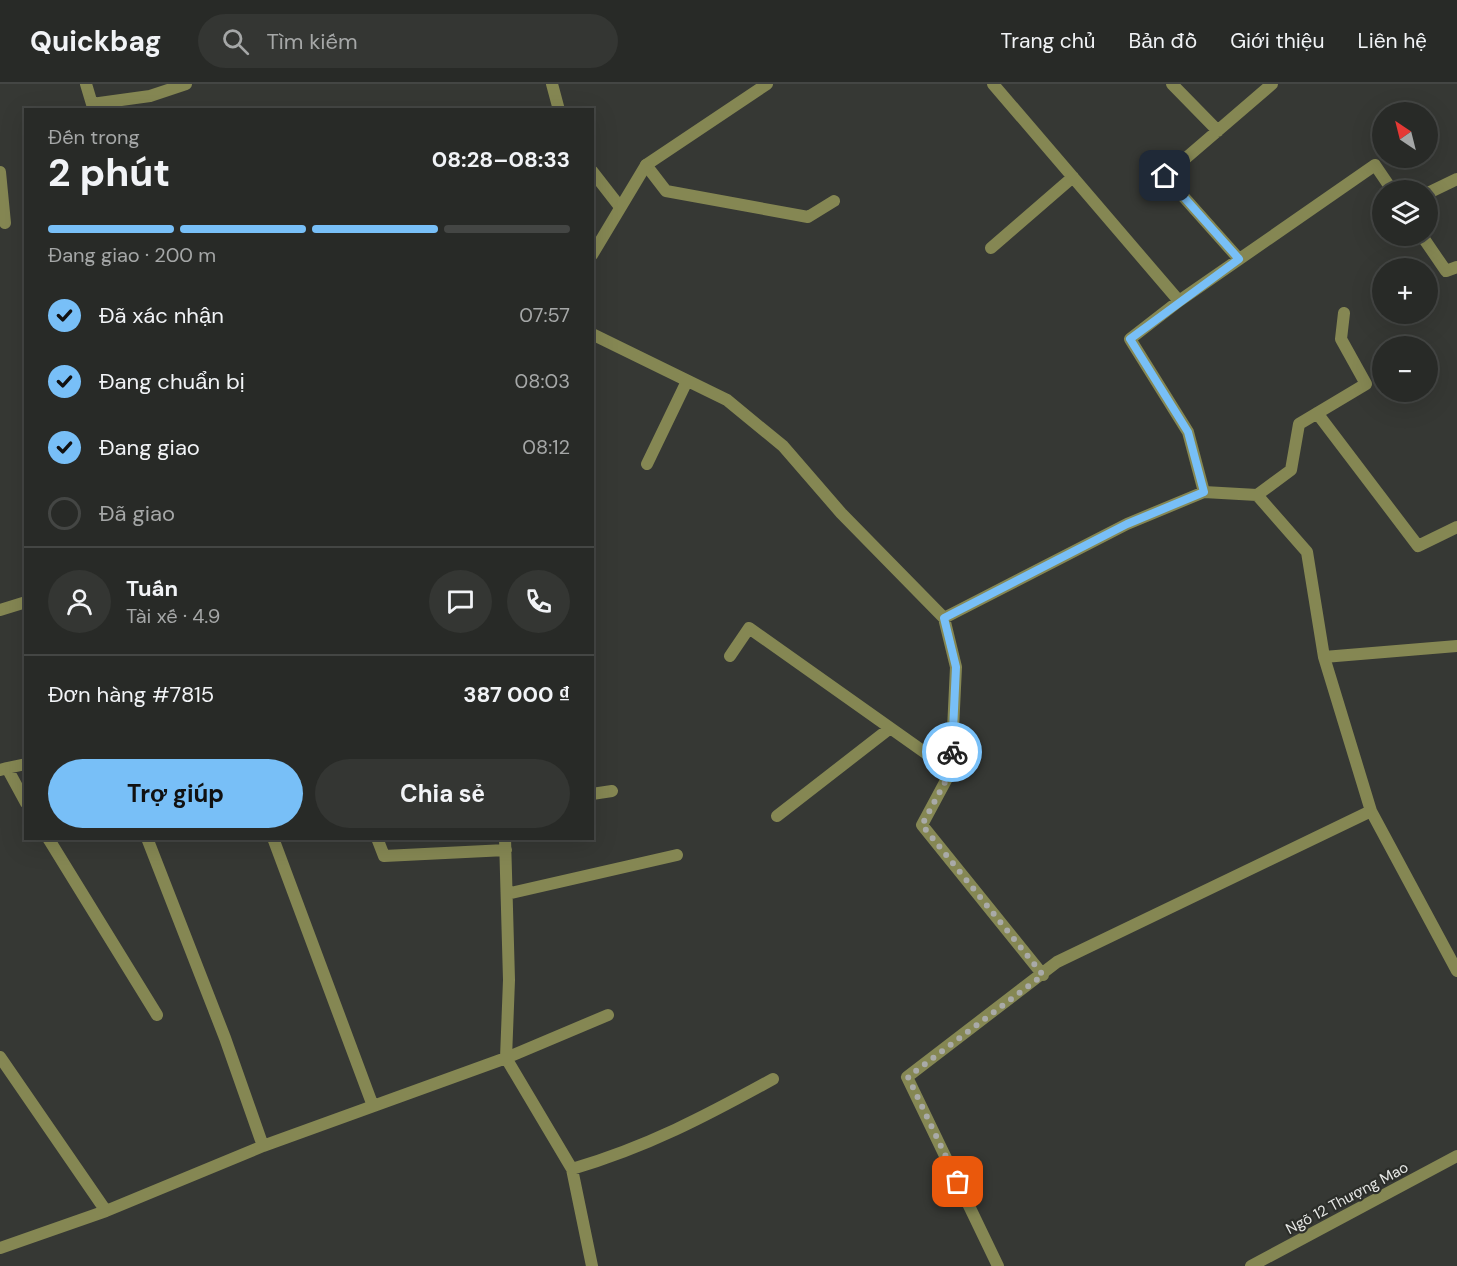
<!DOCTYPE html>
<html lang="vi">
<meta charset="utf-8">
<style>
:root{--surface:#282a27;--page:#343633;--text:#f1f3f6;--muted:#a5a7a7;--line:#444644;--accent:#78bff7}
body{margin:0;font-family:"DM Sans",sans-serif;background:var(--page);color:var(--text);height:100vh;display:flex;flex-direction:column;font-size:22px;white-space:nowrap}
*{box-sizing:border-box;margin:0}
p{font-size:20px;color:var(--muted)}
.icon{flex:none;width:33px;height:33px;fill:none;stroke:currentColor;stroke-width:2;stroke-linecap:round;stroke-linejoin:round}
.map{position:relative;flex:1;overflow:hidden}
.sheet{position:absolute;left:24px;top:24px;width:570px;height:732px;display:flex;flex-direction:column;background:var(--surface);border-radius:0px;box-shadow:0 6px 24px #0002,0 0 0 2px var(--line)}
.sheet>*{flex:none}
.needle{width:39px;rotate:325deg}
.buttons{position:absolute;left:1372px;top:18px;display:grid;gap:12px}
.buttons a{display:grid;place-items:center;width:66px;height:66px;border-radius:50%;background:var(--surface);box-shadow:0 6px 24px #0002,0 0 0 2px var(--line);font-size:30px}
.pin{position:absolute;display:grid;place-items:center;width:51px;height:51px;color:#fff;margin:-26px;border-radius:12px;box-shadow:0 3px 9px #0006}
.courier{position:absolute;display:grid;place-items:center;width:60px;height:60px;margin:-30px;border:4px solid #78bff7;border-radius:50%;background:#fff;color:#222;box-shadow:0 2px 8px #0007}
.overview em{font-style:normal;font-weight:700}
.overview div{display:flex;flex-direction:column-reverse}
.overview{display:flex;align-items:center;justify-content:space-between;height:102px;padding:0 24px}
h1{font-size:39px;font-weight:700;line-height:45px}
.bar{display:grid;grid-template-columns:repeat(4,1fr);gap:9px 6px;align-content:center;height:72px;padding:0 24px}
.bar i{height:8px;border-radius:4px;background:var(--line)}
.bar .on{background:var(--accent)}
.bar p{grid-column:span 4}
.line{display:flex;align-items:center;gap:15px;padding:0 24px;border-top:2px solid var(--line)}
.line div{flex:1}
.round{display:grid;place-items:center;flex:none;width:63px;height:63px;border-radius:32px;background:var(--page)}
ol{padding:0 24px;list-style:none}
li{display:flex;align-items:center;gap:18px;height:66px}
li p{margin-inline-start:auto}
li .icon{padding:6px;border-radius:50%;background:var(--accent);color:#111;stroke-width:4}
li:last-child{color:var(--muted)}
li i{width:33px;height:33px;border:3px solid var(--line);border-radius:50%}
.action{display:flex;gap:12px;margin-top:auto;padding:12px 24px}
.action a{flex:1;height:69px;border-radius:36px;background:var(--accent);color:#111;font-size:24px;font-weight:700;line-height:69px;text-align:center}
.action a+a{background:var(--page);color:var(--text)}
header{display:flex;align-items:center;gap:36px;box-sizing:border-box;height:84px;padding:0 30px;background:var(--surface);border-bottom:2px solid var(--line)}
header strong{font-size:28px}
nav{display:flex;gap:33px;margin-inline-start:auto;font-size:21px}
.search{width:420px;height:54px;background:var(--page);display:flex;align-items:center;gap:15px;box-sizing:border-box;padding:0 21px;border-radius:33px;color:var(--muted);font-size:22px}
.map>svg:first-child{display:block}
</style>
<header>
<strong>Quickbag</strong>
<div class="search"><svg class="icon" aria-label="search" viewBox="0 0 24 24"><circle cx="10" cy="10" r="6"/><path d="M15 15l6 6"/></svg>Tìm kiếm</div>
<nav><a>Trang chủ</a><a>Bản đồ</a><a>Giới thiệu</a><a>Liên hệ</a></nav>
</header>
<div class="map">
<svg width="1457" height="1182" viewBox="0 0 1457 1182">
<rect width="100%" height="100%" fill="#363834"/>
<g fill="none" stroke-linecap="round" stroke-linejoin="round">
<path stroke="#858753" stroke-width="12" d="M86,0L92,20L150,12L186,0
M552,0L559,26
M993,0L1179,217
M1172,0L1218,47
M646,81L666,107L808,133L834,117
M592,87L620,123
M0,88L5,139
M1428,109L1457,95
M1422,152L1446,187L1457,183
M991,164L1073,93
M1239,175L1165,92L1272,0
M592,250L727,316L783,362L841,429L944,534L956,583L951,687
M1317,329L1418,462L1457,443
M647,380L687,297
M1204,408L1188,348L1130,255L1179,217L1375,81L1392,106
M1257,411L1291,386L1299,340L1366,300L1341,255L1344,229
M944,534L1127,440L1204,408L1257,411L1307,468L1324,573L1371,727L1457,887
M730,572L749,544L951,687L922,741L1043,891
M1324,573L1457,562
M7,684L26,680
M0,686L7,684L26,719
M592,710L612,707
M777,732L889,645
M48,754L157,931
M147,754L225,954L263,1062L506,974L608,931
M273,754L373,1022
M377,754L384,772L506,766
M505,754L509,896L506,974L572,1085L592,1182
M507,810L677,771
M0,973L106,1127
M572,1085C647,1063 706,1032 773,995
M0,1164L106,1127L263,1062
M998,1182L907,993L1057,878L1371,727"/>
<path stroke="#858753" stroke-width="12" d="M592,171L646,81L767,0
M0,526L26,518
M1251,1182L1457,1072"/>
</g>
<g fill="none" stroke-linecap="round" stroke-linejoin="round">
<path stroke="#a9aaa8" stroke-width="6" stroke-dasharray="0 10.8" d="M952,668L951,687L922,741L1043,891L908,993L958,1098"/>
<path stroke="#78bff7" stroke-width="8" d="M952,668L956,583L944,534L1127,440L1204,408L1188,348L1130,255L1239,175L1165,92"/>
</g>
<g text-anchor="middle" stroke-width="4.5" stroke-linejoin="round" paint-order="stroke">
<g font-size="15" fill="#e7e8e6" stroke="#2c2e2a">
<text transform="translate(1347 1114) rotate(-28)" y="5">Ngõ 12 Thượng Mao</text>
</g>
</g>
</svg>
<div class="buttons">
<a><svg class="needle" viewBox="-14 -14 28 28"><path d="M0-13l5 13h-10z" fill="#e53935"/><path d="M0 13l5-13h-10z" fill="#a5a7a7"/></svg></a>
<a><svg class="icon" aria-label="layers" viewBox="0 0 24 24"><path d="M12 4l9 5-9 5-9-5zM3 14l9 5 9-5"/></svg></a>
<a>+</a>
<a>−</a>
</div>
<div class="pin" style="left:958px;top:1098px;background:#ea580c"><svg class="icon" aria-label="bag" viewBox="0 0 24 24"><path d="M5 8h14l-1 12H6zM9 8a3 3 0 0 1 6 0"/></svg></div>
<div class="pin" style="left:1165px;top:92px;background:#1f2937"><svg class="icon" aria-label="home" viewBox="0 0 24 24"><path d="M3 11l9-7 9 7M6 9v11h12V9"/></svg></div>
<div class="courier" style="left:952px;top:668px"><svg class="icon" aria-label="bike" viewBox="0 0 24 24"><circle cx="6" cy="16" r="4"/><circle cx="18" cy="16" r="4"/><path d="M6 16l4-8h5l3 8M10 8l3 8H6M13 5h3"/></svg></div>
<section class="sheet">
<div class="overview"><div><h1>2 phút</h1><p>Đến trong</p></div><em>08:28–08:33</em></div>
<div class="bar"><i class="on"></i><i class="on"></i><i class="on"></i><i></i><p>Đang giao · 200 m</p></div>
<ol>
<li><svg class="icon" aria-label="check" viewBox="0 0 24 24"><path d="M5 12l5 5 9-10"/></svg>Đã xác nhận<p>07:57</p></li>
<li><svg class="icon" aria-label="check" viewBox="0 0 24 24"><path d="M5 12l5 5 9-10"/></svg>Đang chuẩn bị<p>08:03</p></li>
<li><svg class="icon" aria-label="check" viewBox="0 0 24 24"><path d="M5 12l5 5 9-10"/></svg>Đang giao<p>08:12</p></li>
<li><i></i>Đã giao</li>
</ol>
<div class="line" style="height:108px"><a class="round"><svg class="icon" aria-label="person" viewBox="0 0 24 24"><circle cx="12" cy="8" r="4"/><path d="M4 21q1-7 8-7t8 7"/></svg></a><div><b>Tuấn</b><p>Tài xế · 4.9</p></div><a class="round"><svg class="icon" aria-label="chat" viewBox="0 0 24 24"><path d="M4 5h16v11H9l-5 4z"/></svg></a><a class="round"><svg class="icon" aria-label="phone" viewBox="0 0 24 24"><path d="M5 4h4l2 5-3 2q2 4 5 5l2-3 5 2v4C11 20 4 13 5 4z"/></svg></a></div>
<div class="line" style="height:78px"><div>Đơn hàng #7815</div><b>387 000 ₫</b></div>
<div class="action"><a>Trợ giúp</a><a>Chia sẻ</a></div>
</section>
</div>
